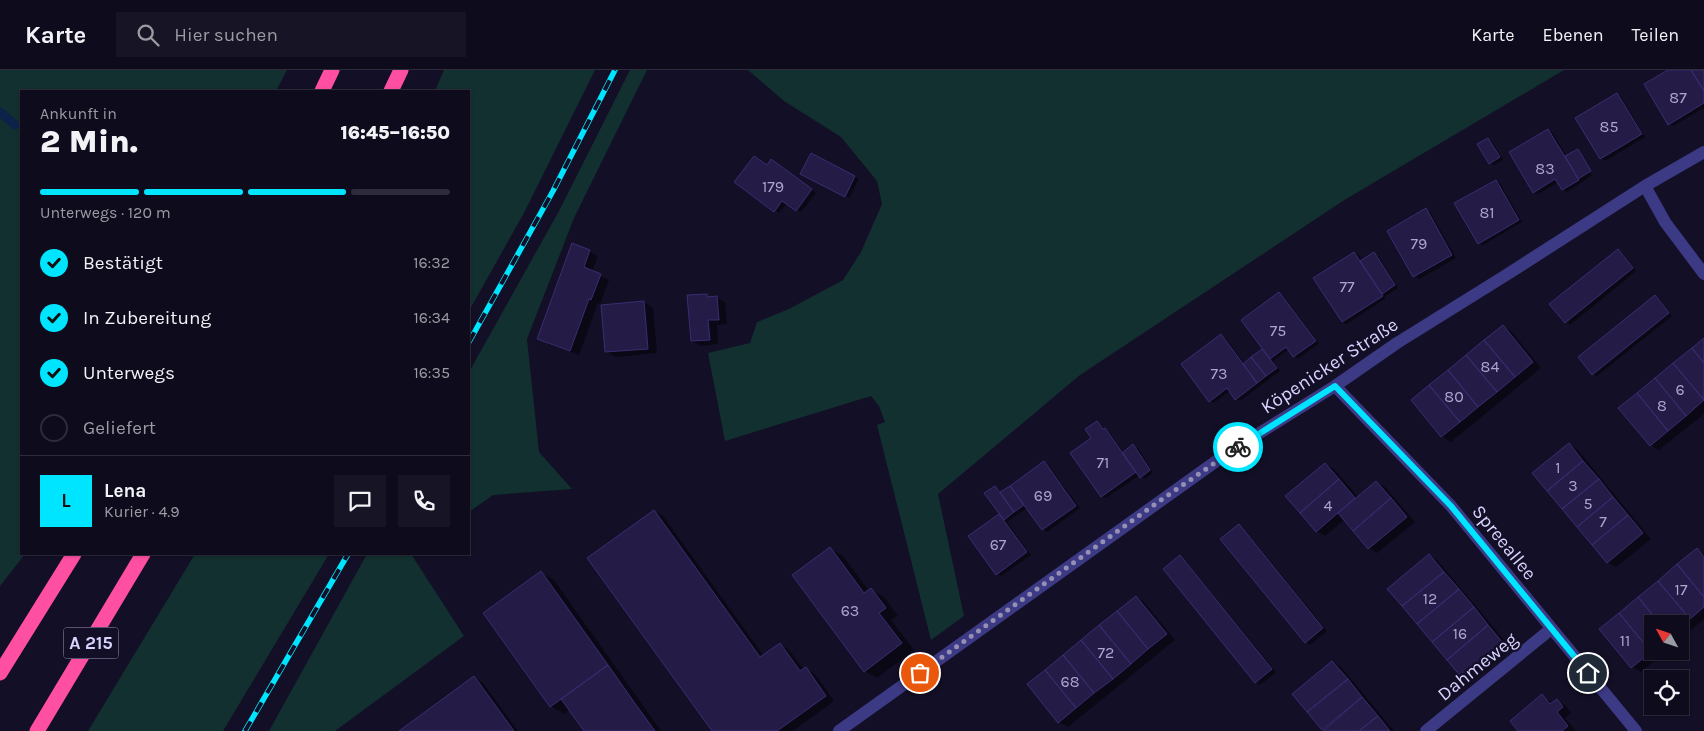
<!DOCTYPE html>
<html lang="de">
<meta charset="utf-8">
<style>
:root{--surface:#0e0b1c;--page:#171425;--text:#f1f3f6;--muted:#9b9ba3;--line:#2e2b3b;--accent:#00e5ff}
body{margin:0;font-family:Karla,sans-serif;background:var(--page);color:var(--text);height:100vh;display:flex;flex-direction:column;font-size:19px;white-space:nowrap}
*{box-sizing:border-box;margin:0}
p{font-size:16px;color:var(--muted)}
.icon{flex:none;width:28px;height:28px;fill:none;stroke:currentColor;stroke-width:2;stroke-linecap:round;stroke-linejoin:round}
.map{position:relative;flex:1;overflow:hidden}
.drawer{position:absolute;left:20px;top:20px;width:450px;height:465px;display:flex;flex-direction:column;background:var(--surface);border-radius:0px;box-shadow:0 1px 4px #0004,0 0 0 1px var(--line)}
.drawer>*{flex:none}
.needle{width:32px;rotate:310deg}
.tools{position:absolute;left:1644px;top:545px;display:grid;gap:10px}
.tools a{display:grid;place-items:center;width:45px;height:45px;border-radius:0px;background:var(--surface);box-shadow:0 1px 4px #0004,0 0 0 1px var(--line);font-size:25px}
.pin{position:absolute;display:grid;place-items:center;width:42px;height:42px;color:#fff;margin:-21px;border:2px solid #fff;border-radius:50%;box-shadow:0 1px 5px #0007}
.courier{position:absolute;display:grid;place-items:center;width:50px;height:50px;margin:-25px;border:4px solid #00e5ff;border-radius:50%;background:#fff;color:#222;box-shadow:0 1px 6px #0007}
.overview em{font-style:normal;font-weight:800}
.overview div{display:flex;flex-direction:column-reverse}
.overview{display:flex;align-items:center;justify-content:space-between;height:85px;padding:0 20px}
h1{font-size:32px;font-weight:800;line-height:38px}
.bar{display:grid;grid-template-columns:repeat(4,1fr);gap:8px 5px;align-content:center;height:60px;padding:0 20px}
.bar i{height:6px;border-radius:4px;background:var(--line)}
.bar .active{background:var(--accent)}
.bar p{grid-column:span 4}
.line{display:flex;align-items:center;gap:12px;padding:0 20px;border-top:1px solid var(--line)}
.line div{flex:1}
.round{display:grid;place-items:center;flex:none;width:52px;height:52px;border-radius:0px;background:var(--page)}
ol{padding:0 20px;list-style:none}
li{display:flex;align-items:center;gap:15px;height:55px}
li p{margin-inline-start:auto}
li .icon{padding:5px;border-radius:50%;background:var(--accent);color:#111;stroke-width:4}
li:last-child{color:var(--muted)}
li i{width:28px;height:28px;border:2px solid var(--line);border-radius:50%}
header{display:flex;align-items:center;gap:30px;box-sizing:border-box;height:70px;padding:0 25px;background:var(--surface);border-bottom:1px solid var(--line)}
header strong{font-size:24px}
nav{display:flex;gap:28px;margin-inline-start:auto;font-size:18px}
.search{width:350px;height:45px;background:var(--page);display:flex;align-items:center;gap:12px;box-sizing:border-box;padding:0 18px;border-radius:0px;color:var(--muted);font-size:19px}
.map>svg:first-child{display:block}
</style>
<header>
<strong>Karte</strong>
<div class="search"><svg class="icon" aria-label="search" viewBox="0 0 24 24"><circle cx="10" cy="10" r="6"/><path d="M15 15l6 6"/></svg>Hier suchen</div>
<nav><a>Karte</a><a>Ebenen</a><a>Teilen</a></nav>
</header>
<div class="map">
<svg width="1704" height="661" viewBox="0 0 1704 661">
<rect width="100%" height="100%" fill="#130f26"/>
<path fill="#12302f" d="M0,0H287L276,21H21V484H25L0,516Z
M444,0H595L525,141L469,241V21H435Z
M630,0H647L574,148L527,269L539,382L572,419L493,425L469,442V302L559,141Z
M748,0H1564L1346,129L1080,305L938,424L964,546L931,570L877,355L885,352L879,336L871,326L725,371L708,283L750,273L757,252L789,239L843,210L861,182L882,134L877,111L841,67L784,31Z
M195,484H329L223,661H88Z
M367,484H411L464,566L335,661H269Z"/>
<path fill="#0007" d="M1670,0H1704V38L1673,56L1668,54Z
M1617,24L1621,27L1645,67L1605,91L1601,88Z
M1548,60L1553,63L1567,87L1578,80L1581,82H1579L1592,105L1567,122L1563,119L1559,112L1538,124L1534,122Z
M1488,69L1492,71L1503,90L1494,95L1490,93Z
M811,84L859,109L849,128L801,103Z
M776,93L816,123L801,142L787,133L779,143L736,112Z
M1496,111L1500,113L1522,152L1483,175L1479,173Z
M1426,140L1430,142L1456,188L1419,209L1414,206Z
M589,181L598,186L592,202L609,210L600,234L598,233L579,285L548,274L539,269Z
M1618,181L1622,183L1636,201L1570,255L1566,252Z
M1355,183L1359,185L1362,191L1374,183L1378,186L1398,218L1385,226L1386,228L1347,254L1342,252Z
M1279,223L1283,226L1319,273L1298,289L1289,279L1273,291L1280,301L1240,331L1236,329L1230,321L1214,333L1210,331L1221,266L1226,268L1244,294L1264,279Z
M706,225L711,228L716,227L725,232L727,254L717,255L718,274L701,276L692,271Z
M1655,226L1659,229L1672,246L1597,306L1593,304Z
M644,232L653,238L657,283L616,287L607,282Z
M1503,256L1512,262L1541,298L1451,372L1442,366L1413,331Z
M1704,269V344L1659,380L1650,375Z
M1097,352L1109,362L1124,383L1133,376L1138,378L1153,403L1145,409L1140,405L1106,428L1102,426L1093,368Z
M1569,375L1578,380L1651,469L1616,497L1607,492Z
M1044,392L1048,395L1080,438L1047,462L1043,459L1027,438L1007,452L1031,485L1001,506L997,504L970,466L1001,444L995,417L1002,423Z
M1325,394L1334,399L1358,427L1376,412L1385,417L1415,452L1377,483L1369,478L1345,449L1325,466L1316,461Z
M654,441L663,446L764,586L780,574L789,580L804,600L806,599L815,604L834,631L793,661H713Z
M1239,456L1243,458L1327,561L1310,575L1306,572Z
M830,479L843,486L869,521L871,520L884,527L898,546L891,550L914,580L877,608L864,601Z
M1697,480L1704,484V549L1680,569V554H1652V581H1666L1641,602L1632,597L1601,559Z
M1430,485L1438,491L1511,578L1471,612L1462,606L1389,519Z
M1180,487L1184,489L1276,602L1260,615L1255,612Z
M541,503L554,510L661,661H585L570,639L564,644L551,636Z
M1136,527L1144,532L1175,570L1068,657L1059,652Z
M1333,592L1341,597L1394,661H1324L1294,624Z
M474,608L483,613L518,661H401Z
M1542,626L1553,633L1557,630L1566,636L1571,643L1565,648L1576,661H1520Z"/>
<g fill="none" stroke-linecap="round" stroke-linejoin="round">
<path stroke="#0c2248" stroke-width="9" d="M0,42L15,55"/>
</g>
<path fill="#241b47" stroke="#3b2d73" d="M1668,0H1691L1704,21V33L1668,55L1644,14Z
M1691,0H1704V21Z
M1617,23L1642,64L1600,89L1575,48Z
M1548,59L1579,110L1562,120L1555,109L1533,123L1509,82Z
M1488,68L1500,87L1489,94L1477,74Z
M1578,79L1591,101L1578,109L1565,86Z
M811,83L855,106L845,127L800,104Z
M754,86L767,95L771,89L812,119L796,141L782,131L774,142L734,112Z
M1496,110L1519,150L1478,174L1454,133Z
M1426,138L1452,185L1413,207L1387,161Z
M572,173L590,180L584,197L601,204L591,230L589,229L570,281L537,269Z
M1618,179L1633,198L1565,253L1549,234Z
M1354,182L1383,226L1342,252L1313,208Z
M1374,182L1395,215L1382,224L1360,191Z
M1279,222L1316,271L1293,287L1286,277L1270,289L1241,250Z
M707,224V227L717,226L719,250H708L710,270L691,271L687,225Z
M1655,225L1669,243L1592,305L1578,287Z
M644,231L648,279L605,282L601,235Z
M1503,255L1533,292L1515,307L1484,270Z
M1221,264L1257,313L1235,330L1227,318L1209,332L1181,294Z
M1704,268V293L1692,278Z
M1484,270L1515,307L1497,322L1466,285Z
M1692,278L1704,293V330L1673,293Z
M1262,279L1277,298L1266,306L1251,287Z
M1466,285L1497,322L1478,337L1448,300Z
M1251,287L1266,306L1257,313L1243,294Z
M1673,293L1704,330L1686,346L1655,308Z
M1448,300L1478,337L1460,352L1429,315Z
M1655,308L1686,346L1668,361L1637,323Z
M1429,315L1460,352L1441,367L1411,330Z
M1637,323L1668,361L1650,376L1618,338Z
M1097,351L1103,359L1105,358L1136,402L1101,427L1070,383L1091,368L1085,359Z
M1569,373L1583,391L1547,421L1532,403Z
M1133,374L1150,400L1140,408L1122,383Z
M1044,391L1076,436L1042,460L1010,416Z
M1583,391L1599,409L1562,439L1547,421Z
M1325,393L1339,409L1300,443L1285,426Z
M1339,409L1355,428L1316,462L1300,443Z
M1599,409L1613,427L1577,457L1562,439Z
M1376,411L1391,428L1353,461L1338,443Z
M995,416L1014,442L1004,450L984,423Z
M1010,416L1024,435L1014,442L1000,422Z
M1613,427L1628,445L1592,475L1577,457Z
M1391,428L1407,447L1368,479L1353,461Z
M654,440L760,587L780,573L800,601L806,597L826,626L777,661H712L587,488Z
M999,444L1027,482L996,505L968,466Z
M1628,445L1643,463L1607,493L1592,475Z
M1239,454L1323,558L1305,573L1220,469Z
M830,477L864,523L871,518L886,538L879,543L902,573L864,602L792,505Z
M1697,478L1704,487V527L1677,494Z
M1429,484L1444,502L1402,536L1387,519Z
M1180,485L1272,599L1255,613L1163,499Z
M1677,494L1704,527V537L1690,549L1658,511Z
M541,501L608,595L550,637L483,543Z
M1444,502L1459,519L1417,554L1402,536Z
M1658,511L1690,549L1680,557V554H1660L1638,527Z
M1459,519L1474,537L1432,572L1417,554Z
M1136,526L1167,564L1148,579L1117,541Z
M1638,527L1660,554H1652V580L1651,582L1619,543Z
M1474,537L1488,555L1447,590L1432,572Z
M1117,541L1148,579L1131,594L1099,555Z
M1619,543L1651,582L1631,598L1599,559Z
M1099,555L1131,594L1113,609L1081,570Z
M1488,555L1503,573L1461,607L1447,590Z
M1081,570L1113,609L1094,623L1063,585Z
M1063,585L1094,623L1076,638L1045,600Z
M1332,591L1348,609L1307,642L1292,624Z
M608,595L634,632L655,661H584L561,629Z
M1045,600L1076,638L1058,653L1027,614Z
M474,606L514,661H399Z
M1348,609L1362,627L1322,660L1307,642Z
M1542,624L1550,634L1557,629L1563,637L1557,642L1568,656L1562,661H1518L1510,651Z
M1362,627L1378,646L1359,661H1323Z
M1378,646L1390,661H1359Z"/>
<g fill="none" stroke-linecap="round" stroke-linejoin="round">
<path stroke="#3d3a85" stroke-width="12" d="M1645,116L1665,152L1704,204
M1335,316L1451,436L1636,661
M839,661L1229,382L1335,316L1397,273L1503,207L1645,116L1704,82
M1426,661L1551,559"/>
<path stroke="#ff4fa3" stroke-width="15" d="M322,21L332,0
M391,21L401,0
M0,603L74,484
M37,661L143,484"/>
<g stroke="#00e5ff" stroke-width="5.5">
<path id="rail" d="M469,272L553,121L615,0
M245,661L348,484"/>
</g>
<use href="#rail" stroke="#130f26" stroke-width="4" stroke-dasharray="11" stroke-linecap="butt"/>
</g>
<g fill="none" stroke-linecap="round" stroke-linejoin="round">
<path stroke="#948fb3" stroke-width="5" stroke-dasharray="0 9" d="M920,603L1161,430L1238,377"/>
<path stroke="#00e5ff" stroke-width="6" d="M1238,377L1335,316L1451,436L1588,603"/>
</g>
<g text-anchor="middle" stroke-width="4.5" stroke-linejoin="round" paint-order="stroke">
<g font-size="16" fill="#aca6d1">
<text x="1678" y="33">87</text>
<text x="1609" y="62">85</text>
<text x="1545" y="104">83</text>
<text x="773" y="122">179</text>
<text x="1487" y="148">81</text>
<text x="1419" y="179">79</text>
<text x="1347" y="222">77</text>
<text x="1278" y="266">75</text>
<text x="1490" y="302">84</text>
<text x="1219" y="309">73</text>
<text x="1680" y="325">6</text>
<text x="1454" y="332">80</text>
<text x="1662" y="341">8</text>
<text x="1103" y="398">71</text>
<text x="1558" y="403">1</text>
<text x="1573" y="421">3</text>
<text x="1043" y="431">69</text>
<text x="1588" y="439">5</text>
<text x="1328" y="441">4</text>
<text x="1603" y="457">7</text>
<text x="998" y="480">67</text>
<text x="1681" y="525">17</text>
<text x="1430" y="534">12</text>
<text x="850" y="546">63</text>
<text x="1460" y="569">16</text>
<text x="1625" y="576">11</text>
<text x="1106" y="588">72</text>
<text x="1070" y="617">68</text>
</g>
<rect fill="#130f26" stroke="#9e99be" stroke-width="1" x="63.5" y="557.5" width="55" height="31" rx="4"/>
<g font-size="18" font-weight="bold" fill="#d9d4ff">
<text x="91" y="579">A 215</text>
</g>
<g font-size="19" fill="#d9d4ff" stroke="#130f26">
<text transform="translate(1329 295) rotate(-33)" y="7">Köpenicker Straße</text>
<text transform="translate(1505 472) rotate(51)" y="7">Spreeallee</text>
<text transform="translate(1477 596) rotate(-39)" y="7">Dahmeweg</text>
</g>
</g>
</svg>
<div class="tools">
<a><svg class="needle" viewBox="-14 -14 28 28"><path d="M0-13l5 13h-10z" fill="#e53935"/><path d="M0 13l5-13h-10z" fill="#9b9ba3"/></svg></a>
<a><svg class="icon" aria-label="locate" viewBox="0 0 24 24"><circle cx="12" cy="12" r="6"/><path d="M12 2v4M12 18v4M2 12h4M18 12h4"/></svg></a>
</div>
<div class="pin" style="left:920px;top:603px;background:#ea580c"><svg class="icon" aria-label="bag" viewBox="0 0 24 24"><path d="M5 8h14l-1 12H6zM9 8a3 3 0 0 1 6 0"/></svg></div>
<div class="pin" style="left:1588px;top:603px;background:#1f2937"><svg class="icon" aria-label="home" viewBox="0 0 24 24"><path d="M3 11l9-7 9 7M6 9v11h12V9"/></svg></div>
<div class="courier" style="left:1238px;top:377px"><svg class="icon" aria-label="bike" viewBox="0 0 24 24"><circle cx="6" cy="16" r="4"/><circle cx="18" cy="16" r="4"/><path d="M6 16l4-8h5l3 8M10 8l3 8H6M13 5h3"/></svg></div>
<section class="drawer">
<div class="overview"><div><h1>2 Min.</h1><p>Ankunft in</p></div><em>16:45–16:50</em></div>
<div class="bar"><i class="active"></i><i class="active"></i><i class="active"></i><i></i><p>Unterwegs · 120 m</p></div>
<ol>
<li><svg class="icon" aria-label="check" viewBox="0 0 24 24"><path d="M5 12l5 5 9-10"/></svg>Bestätigt<p>16:32</p></li>
<li><svg class="icon" aria-label="check" viewBox="0 0 24 24"><path d="M5 12l5 5 9-10"/></svg>In Zubereitung<p>16:34</p></li>
<li><svg class="icon" aria-label="check" viewBox="0 0 24 24"><path d="M5 12l5 5 9-10"/></svg>Unterwegs<p>16:35</p></li>
<li><i></i>Geliefert</li>
</ol>
<div class="line" style="height:90px"><b class="round" style="background:var(--accent);color:#111">L</b><div><b>Lena</b><p>Kurier · 4.9</p></div><a class="round"><svg class="icon" aria-label="chat" viewBox="0 0 24 24"><path d="M4 5h16v11H9l-5 4z"/></svg></a><a class="round"><svg class="icon" aria-label="phone" viewBox="0 0 24 24"><path d="M5 4h4l2 5-3 2q2 4 5 5l2-3 5 2v4C11 20 4 13 5 4z"/></svg></a></div>
</section>
</div>
